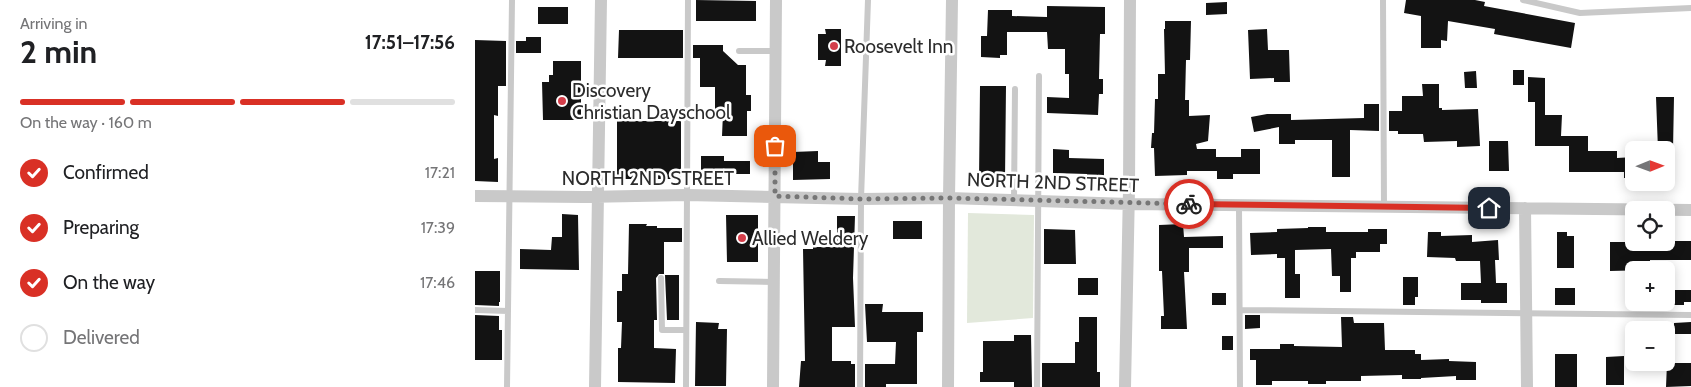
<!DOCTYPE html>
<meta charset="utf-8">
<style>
:root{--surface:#fff;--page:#f2f2f2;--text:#202124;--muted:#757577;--line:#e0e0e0;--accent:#d93025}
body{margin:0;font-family:Cabin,sans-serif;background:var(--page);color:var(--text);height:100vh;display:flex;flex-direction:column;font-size:19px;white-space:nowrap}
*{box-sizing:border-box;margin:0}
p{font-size:16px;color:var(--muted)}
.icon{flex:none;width:28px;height:28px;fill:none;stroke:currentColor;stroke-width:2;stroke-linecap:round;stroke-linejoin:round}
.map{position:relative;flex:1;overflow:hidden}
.details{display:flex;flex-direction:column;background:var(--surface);width:475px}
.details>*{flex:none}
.needle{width:32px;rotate:89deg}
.buttons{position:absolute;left:1150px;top:141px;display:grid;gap:10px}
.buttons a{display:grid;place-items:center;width:50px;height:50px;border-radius:8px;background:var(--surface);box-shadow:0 2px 12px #0003;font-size:25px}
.pin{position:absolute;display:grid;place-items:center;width:42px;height:42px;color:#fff;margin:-21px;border-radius:10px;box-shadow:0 2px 8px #0006}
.courier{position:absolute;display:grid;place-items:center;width:50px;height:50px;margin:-25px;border:4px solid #d93025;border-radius:50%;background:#fff;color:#222;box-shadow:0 1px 6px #0007}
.summary em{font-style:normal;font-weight:700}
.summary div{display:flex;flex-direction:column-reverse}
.summary{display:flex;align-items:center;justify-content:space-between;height:85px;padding:0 20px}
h1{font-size:32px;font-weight:700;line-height:38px}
.bar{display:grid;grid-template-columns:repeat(4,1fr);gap:8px 5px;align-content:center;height:60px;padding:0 20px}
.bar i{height:6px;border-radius:4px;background:var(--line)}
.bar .on{background:var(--accent)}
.bar p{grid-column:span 4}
ol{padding:0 20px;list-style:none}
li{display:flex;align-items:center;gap:15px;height:55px}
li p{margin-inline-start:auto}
li .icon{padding:5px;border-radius:50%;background:var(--accent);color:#fff;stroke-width:4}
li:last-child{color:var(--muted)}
li i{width:28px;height:28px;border:2px solid var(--line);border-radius:50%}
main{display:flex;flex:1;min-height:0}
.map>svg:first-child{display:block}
</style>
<main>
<section class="details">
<div class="summary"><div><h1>2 min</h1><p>Arriving in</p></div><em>17:51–17:56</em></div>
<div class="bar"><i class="on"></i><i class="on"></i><i class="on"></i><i></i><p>On the way · 160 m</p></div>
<ol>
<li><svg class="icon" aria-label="check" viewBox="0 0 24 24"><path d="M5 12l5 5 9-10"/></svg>Confirmed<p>17:21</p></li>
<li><svg class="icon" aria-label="check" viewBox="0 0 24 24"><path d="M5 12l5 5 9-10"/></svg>Preparing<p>17:39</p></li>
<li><svg class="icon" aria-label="check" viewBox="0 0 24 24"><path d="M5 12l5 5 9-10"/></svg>On the way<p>17:46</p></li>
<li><i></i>Delivered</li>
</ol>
</section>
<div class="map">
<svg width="1216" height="387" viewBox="0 0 1216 387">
<rect width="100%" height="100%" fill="#fff"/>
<path fill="#e2e8db" d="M493,213L559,215L558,318L492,323Z"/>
<path fill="#131313" d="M221,0L281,1V21H221Z
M931,0H1000L1010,2L1009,6L1100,23L1096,48L1019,34L1020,29L973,21L972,41L966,40V48H946V16L929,13Z
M752,2V14L731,15V3Z
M572,6L630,7V34H625L624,79H628V94H624L623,115L572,113V97L594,98V74H590V49H573L572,32H532V55H525V58L506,57V36H512L513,10H537V16L572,17Z
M63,7H93V24H63Z
M690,21H716L715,60H711L710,100H714V116L735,115L733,141L721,144L722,149H741V157H766V149H785V174H758V179H742V171H712V175L680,176L679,148H676L677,133H679L680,99H683V74H690L689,29H690Z
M350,29H366V66H350L351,60H343V34H351Z
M792,29L793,50H814L815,82H799V78L775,79L773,30Z
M144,30H208V58H143Z
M51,37H66V53H41V41H51Z
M0,40L31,41V86H23V116L19,115V159L23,158V182L0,181Z
M218,45H248V51L263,65H271V95H276V111H272V136H247L248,113H240V87H225V58H218Z
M78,61H106V120H68L67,82H74V75H78Z
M1038,70H1049V85H1038Z
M1001,71L1002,88H990L989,72Z
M1053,77L1070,78V115H1087L1086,136H1113V151H1142V158L1159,157V178H1149V172H1094V146H1060V102H1053Z
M947,84H964V108H967V110L1003,109L1005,146L982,147V141L949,142L948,134H923V131H914V111H927V96H948Z
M505,86H531L530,180H504Z
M1181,97H1199L1198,150H1183Z
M889,104H904V131L875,130V177H857V140H820V144H804V127L779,132L776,117L792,114H816V120L889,118Z
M142,121H206V179H142Z
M1014,141H1033L1034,171H1014Z
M578,149L594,150V158L629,159V177L612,176V174L578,173Z
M343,151V162H355V179L318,180V152Z
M226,156H249V161H275V174H226Z
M87,214L103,215L104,270L45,269V249L76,250L77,237H87Z
M251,215H283V262H252Z
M362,216H380L378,278L380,327H357V361H376V364H380V387H324L326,361H330L328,249H338V247H362Z
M418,221H447V239H418Z
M154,224H172L171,226H182V228H207V242H189V274H184L181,278L182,320H179V348L201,349L200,383L143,382V348H146L147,322H142V291H147V274H153Z
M708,224L709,237L748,236V248H714V272H709L712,329H686V316H689L687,271H684V225Z
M833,227H851V232H893V229H912V244H905V252H881V258H876V292H865V276H857L856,249L820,250V274H825V298H810V258H802V254L776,255L775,233L802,232V229L833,228Z
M569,229L600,230L601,264H569Z
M953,232H966V236L997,235V242L1023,240L1024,260H1020L1021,283H1032V303H1006V300H986V283H1006L1005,261H981L980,258L952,257Z
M1082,232H1092V236H1099V268H1082Z
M1191,241H1216V260H1175V270L1135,271V242H1191Z
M0,271H25V302H24V306L0,305Z
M190,275H204V320H192Z
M928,277H943V297H940V305H928Z
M603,278H623V295H603Z
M1080,288H1100V305H1080Z
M1191,290H1216V302H1209V305H1191Z
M737,293H751V305H737Z
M390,304H408L407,312H448V332H442V384H411V387H390V364H420L421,342H392Z
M0,315L24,316V330H27V360H0Z
M770,315H785V328L770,329Z
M604,317H622V372H625V387H567V363H600V342H604Z
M866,317H878L879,323H909L910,350H940V354H946V360L974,359V361L1001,362V380H981V376L946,378V379H927V375L886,376V381H851V384H833V381H797V385H781V360H775V349H805V344H819V346L867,347Z
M221,322L244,323L243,329H252L251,386H220Z
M1216,322V334H1199V323Z
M539,335H556L557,387H539V382H505V372H508V341H539Z
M747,336H758V350H747Z
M1080,354H1102V387H1080Z
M1149,356V385H1131V357Z
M1192,363H1216V386L1191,387Z"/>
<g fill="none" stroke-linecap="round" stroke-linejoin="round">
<path stroke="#c9c9c9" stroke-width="6" d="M908,0L909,206
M1048,0L1105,13L1216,8
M264,51H301
M539,200L540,89
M764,205L765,387
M186,278L187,330H211
M244,281L299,282
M0,310L33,311
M765,310L1216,315
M32,387L37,0
M211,387L213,0
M385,387L386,199L393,0
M562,387L564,76"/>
<path stroke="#c9c9c9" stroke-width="12" d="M0,196L109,197L212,195L386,199L474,198L654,204L1216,210
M1050,208L1052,387
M120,387L126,0
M298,387L301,0
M473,387L474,198L477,0
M650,387L654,189L655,0"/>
</g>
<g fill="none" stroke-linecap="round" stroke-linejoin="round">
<path stroke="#767676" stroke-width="5" stroke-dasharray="0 9" d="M300,146V196L386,199L474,198L714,204"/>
<path stroke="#d93025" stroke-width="6" d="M714,204L1014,208"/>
</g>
<g fill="#d43e4a" stroke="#fff" stroke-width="2">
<circle cx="359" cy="46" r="5"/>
<circle cx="87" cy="101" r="5"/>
<circle cx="267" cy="238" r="5"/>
</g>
<g text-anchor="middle" stroke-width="5" stroke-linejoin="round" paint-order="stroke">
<g font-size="19" fill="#2c2c2c" stroke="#fff" text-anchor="start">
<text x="369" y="53">Roosevelt Inn</text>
<text x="97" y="97">Discovery<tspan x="97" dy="22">Christian Dayschool</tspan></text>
<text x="277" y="245">Allied Weldery</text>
</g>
<g font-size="19" fill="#2c2c2c" stroke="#fff">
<text x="173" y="185">NORTH 2ND STREET</text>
<text transform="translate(578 182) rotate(2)" y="7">NORTH 2ND STREET</text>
</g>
</g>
</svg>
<div class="buttons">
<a><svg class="needle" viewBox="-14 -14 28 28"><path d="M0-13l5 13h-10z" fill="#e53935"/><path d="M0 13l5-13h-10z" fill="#757577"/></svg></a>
<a><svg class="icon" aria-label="locate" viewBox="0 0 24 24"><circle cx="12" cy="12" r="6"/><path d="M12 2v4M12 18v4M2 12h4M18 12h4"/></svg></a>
<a>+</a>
<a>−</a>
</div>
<div class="pin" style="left:300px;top:146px;background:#ea580c"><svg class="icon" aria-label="bag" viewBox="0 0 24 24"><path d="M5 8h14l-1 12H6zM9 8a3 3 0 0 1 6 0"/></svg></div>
<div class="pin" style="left:1014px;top:208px;background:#1f2937"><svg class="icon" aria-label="home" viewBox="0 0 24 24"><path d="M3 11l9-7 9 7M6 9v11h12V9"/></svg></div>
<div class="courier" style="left:714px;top:204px"><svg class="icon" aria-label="bike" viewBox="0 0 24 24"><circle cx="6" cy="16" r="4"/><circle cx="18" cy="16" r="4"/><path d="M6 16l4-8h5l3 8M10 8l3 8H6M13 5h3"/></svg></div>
</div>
</main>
